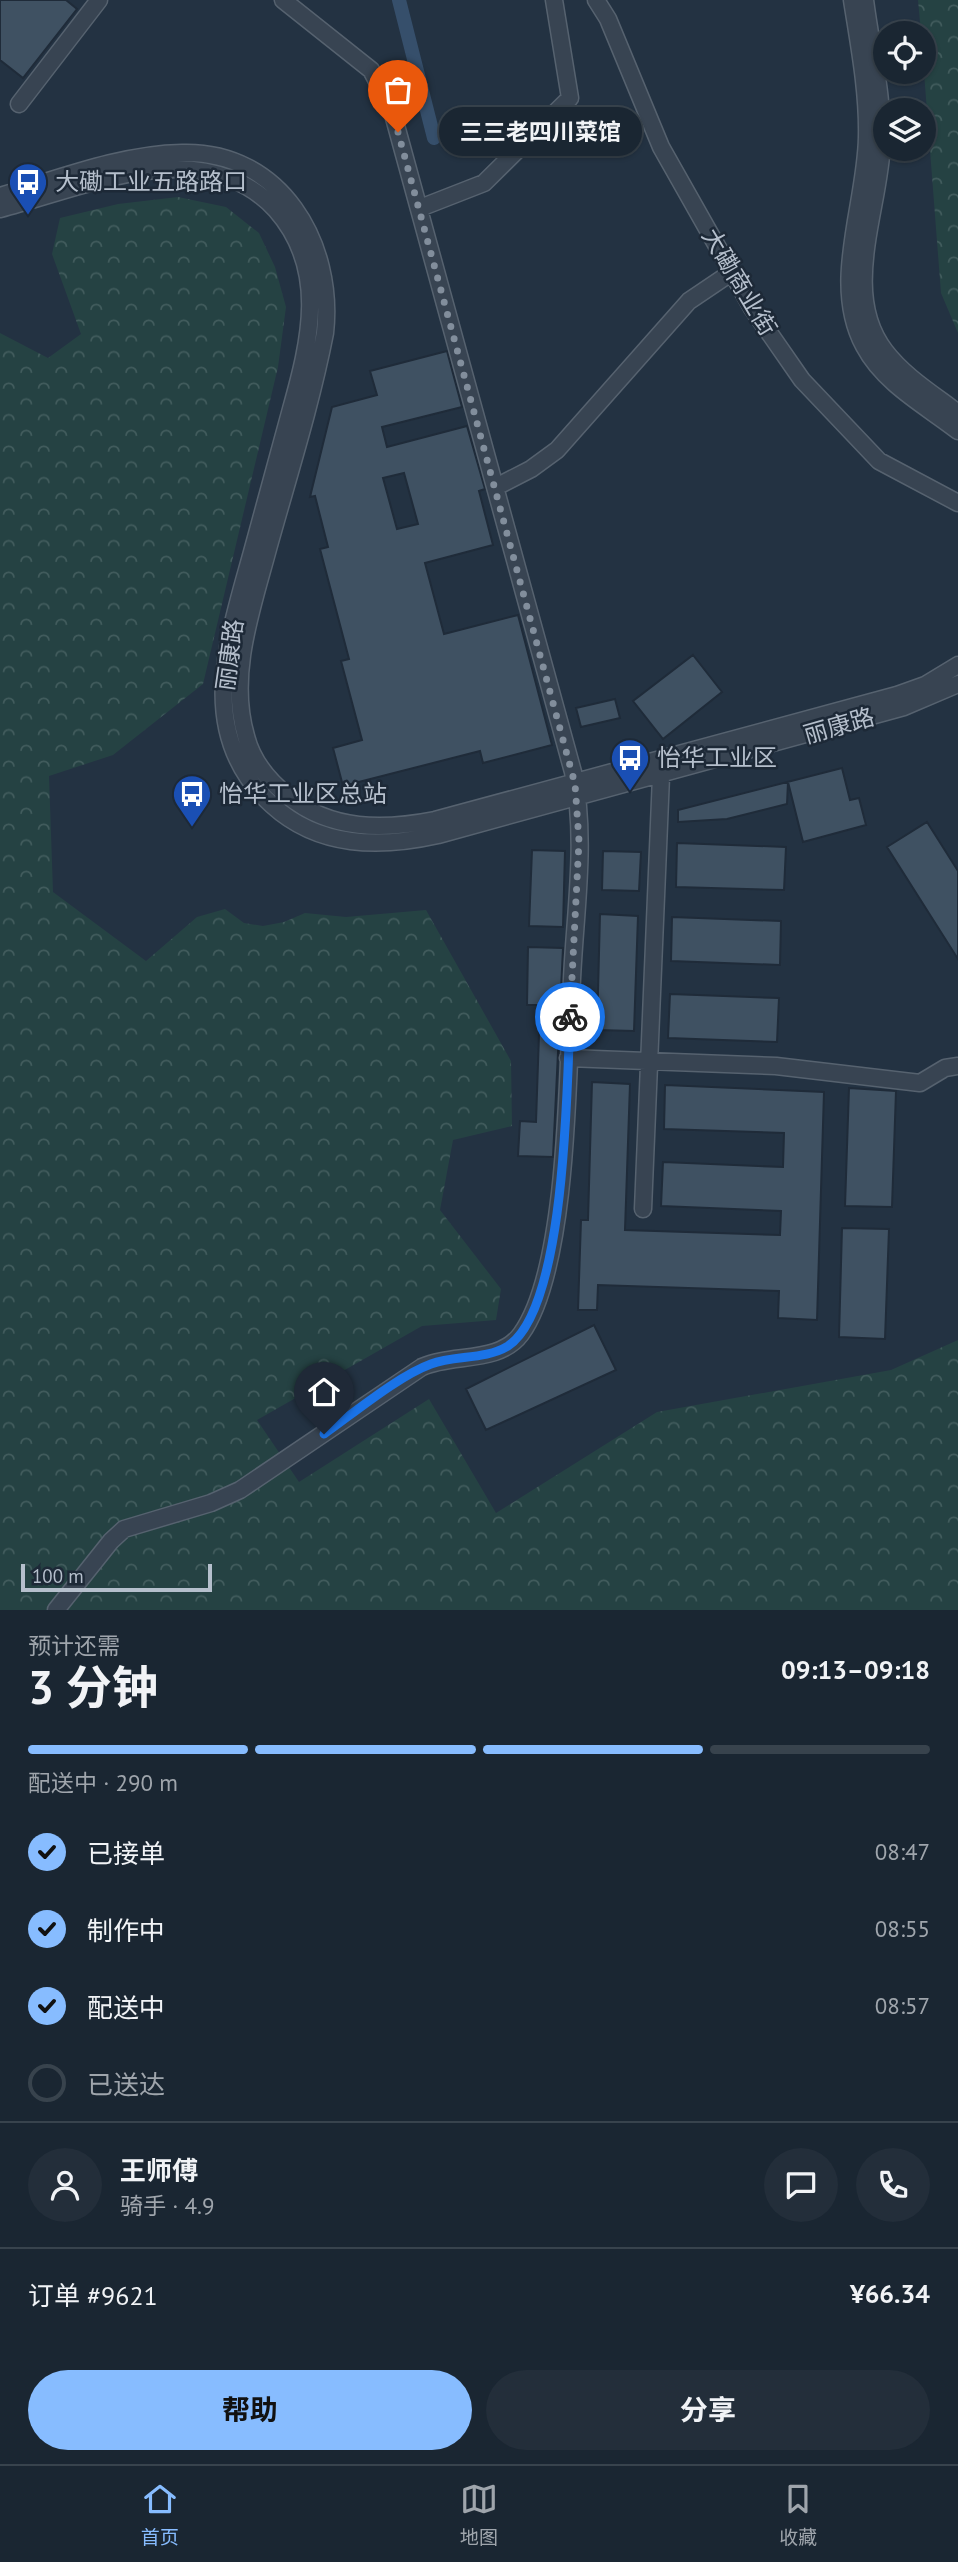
<!DOCTYPE html>
<html lang="zh">
<meta charset="utf-8">
<style>
:root{--surface:#1a2632;--page:#232e3a;--text:#f1f3f6;--muted:#9fa5ac;--line:#38434d;--accent:#87bcff}
body{margin:0;font-family:"PT Sans","Noto Sans SC",sans-serif;background:var(--page);color:var(--text);height:100vh;display:flex;flex-direction:column;font-size:26px;white-space:nowrap}
*{box-sizing:border-box;margin:0}
p{font-size:23px;color:var(--muted)}
.icon{flex:none;width:38px;height:38px;fill:none;stroke:currentColor;stroke-width:2;stroke-linecap:round;stroke-linejoin:round}
.map{position:relative;height:1610px;overflow:hidden}
.drawer{display:flex;flex-direction:column;background:var(--surface);flex:1}
.drawer>*{flex:none}
.buttons{position:absolute;left:873px;top:21px;display:grid;gap:14px}
.buttons a{display:grid;place-items:center;width:63px;height:63px;border-radius:50%;background:var(--surface);box-shadow:0 2px 5px #0004,0 0 0 2px var(--line);font-size:35px}
.scale{position:absolute;left:21px;bottom:18px;width:191px;box-sizing:border-box;padding-left:7px;border:4px solid #b5bfcc;border-top:0;font-size:19px;line-height:24px;white-space:nowrap;color:#b5bfcc;-webkit-text-stroke:5px #1d2937;paint-order:stroke}
.pin{position:absolute;display:grid;place-items:center;width:60px;height:60px;color:#fff;margin:-72px -30px;border-radius:50% 50% 50% 0;rotate:-45deg;box-shadow:0 0 7px #0007}
.pin .icon{rotate:45deg}
.courier{position:absolute;display:grid;place-items:center;width:70px;height:70px;margin:-35px;border:5px solid #1a73e8;border-radius:50%;background:#fff;color:#222;box-shadow:0 2px 9px #0007}
.bubble{position:absolute;height:49px;border-radius:24px;background:var(--surface);box-shadow:0 2px 5px #0004,0 0 0 2px var(--line);font-size:23px;font-weight:700;line-height:49px;text-align:center}
.head em{font-style:normal;font-weight:700}
.head div{display:flex;flex-direction:column-reverse}
.head{display:flex;align-items:center;justify-content:space-between;height:119px;padding:0 28px}
h1{font-size:46px;font-weight:700;line-height:52px}
.bar{display:grid;grid-template-columns:repeat(4,1fr);gap:10px 7px;align-content:center;height:84px;padding:0 28px}
.bar i{height:9px;border-radius:5px;background:var(--line)}
.bar .on{background:var(--accent)}
.bar p{grid-column:span 4}
.line{display:flex;align-items:center;gap:18px;padding:0 28px;border-top:2px solid var(--line)}
.line div{flex:1}
.round{display:grid;place-items:center;flex:none;width:74px;height:74px;border-radius:37px;background:var(--page)}
ol{padding:0 28px;list-style:none}
li{display:flex;align-items:center;gap:21px;height:77px}
li p{margin-inline-start:auto}
li .icon{padding:7px;border-radius:50%;background:var(--accent);color:#111;stroke-width:4}
li:last-child{color:var(--muted)}
li i{width:38px;height:38px;border:4px solid var(--line);border-radius:50%}
.cta{display:flex;gap:14px;margin-top:auto;padding:14px 28px}
.cta a{flex:1;height:80px;border-radius:42px;background:var(--accent);color:#111;font-size:28px;font-weight:700;line-height:80px;text-align:center}
.cta a+a{background:var(--page);color:var(--text)}
.menu{display:flex;justify-content:space-around;align-items:center;height:98px;border-top:2px solid var(--line);background:var(--surface);font-size:19px;color:var(--muted)}
.menu a{display:grid;justify-items:center;gap:4px}
.menu .on{color:var(--accent)}
.map>svg:first-child{display:block}
</style>
<div class="map">
<svg width="958" height="1610" viewBox="0 0 958 1610">
<defs>
<pattern id="forest-crowns" width="20" height="18" patternUnits="userSpaceOnUse" patternTransform="scale(1.75)"><rect width="20" height="18" fill="#254243"/><path d="M2 6a3 3 0 1 1 6 0M12 15a3 3 0 1 1 6 0" fill="none" stroke="#425c5d"/></pattern>
</defs>
<rect width="100%" height="100%" fill="#233242"/>
<path fill="url(#forest-crowns)" d="M918,0H958V333L941,293L924,72V33H921Z
M178,197L226,207L259,233L275,267L286,307L278,367L203,684L113,755L49,776L53,892L146,961L197,917L225,909L244,923L263,926L284,922L305,913L346,917L426,910L511,1061L512,1126L453,1140L440,1210L501,1289L496,1320L422,1326L257,1420L299,1482L429,1399L496,1513L657,1412L891,1370L958,1340V1610H0V333L48,358L81,334L52,254L60,218L118,204Z"/>
<g fill="none" stroke-linecap="round" stroke-linejoin="round">
<path stroke="#364f6b" stroke-width="14" d="M399,0L434,138"/>
</g>
<path fill="#3f5162" stroke="#1f2b39" stroke-width="2" fill-rule="evenodd" d="M0,0H66L77,9L23,78L0,60Z
M447,351L462,407L382,427L387,447L467,426L485,489L479,491L493,545L425,563L444,634L518,615L552,745L483,763L480,751L343,786L333,748L362,740L341,661L349,659L320,549L328,547L315,496L310,497L332,407L377,395L370,371ZM404,473L418,524L397,529L383,478Z
M693,655L722,692L663,739L633,701Z
M615,699L620,718L581,727L576,708Z
M842,768L850,800L859,798L866,825L803,842L788,782L787,804L727,819L678,822V810Z
M927,822L958,871V959L887,847Z
M677,843L786,847L784,890L676,887Z
M532,850L565,851L563,927L529,926Z
M603,851L641,852L639,891L602,890Z
M600,914L638,916L634,1031L597,1030Z
M672,917L781,921L780,965L671,961Z
M528,947L563,948L553,1157L518,1156L520,1121L536,1122L540,1005H527Z
M670,994L779,998L777,1042L668,1038Z
M592,1082L630,1084L625,1230L780,1235L781,1211L661,1206L663,1162L783,1167L784,1133L664,1129L665,1085L824,1092L817,1320L778,1318L779,1291L598,1285L597,1310H578L581,1220H588Z
M849,1088L896,1091L892,1207L845,1206Z
M842,1228L889,1229L885,1339L839,1337Z
M594,1325L616,1370L486,1430L466,1389Z"/>
<g fill="none" stroke-linecap="round" stroke-linejoin="round">
<g stroke="#56626f" stroke-width="19">
<path id="minor" d="M596,0L608,19L661,147L752,308L802,380L879,461L958,503
M852,0C859,45 868,91 867,137C866,205 830,283 864,346C884,384 926,406 958,431
M865,0C871,47 883,95 882,143C880,208 840,293 885,351C904,376 933,394 958,413
M19,104L99,0
M0,196C58,179 121,154 182,153C281,150 335,244 325,333C311,405 288,477 268,549C252,609 228,674 246,736C252,760 269,781 288,796C331,831 384,830 435,820L897,695L925,685L958,665
M420,208L484,183L570,98L554,0
M0,209C57,194 118,169 177,169C214,169 251,182 276,210C328,269 310,341 291,409C278,457 265,504 252,552C228,639 194,734 272,805C319,848 380,848 438,835L904,707L958,684
M496,487L531,469L557,450L689,301L732,272
M568,1058L776,1066L920,1083L945,1068L958,1066
M643,1209L661,776
M56,1610L111,1541L124,1529L211,1503L240,1490L422,1367C453,1353 499,1364 521,1334C569,1268 568,1064 572,979C575,912 587,839 573,772L391,107L371,70L283,0"/>
</g>
<use href="#minor" stroke="#384452" stroke-width="16"/>
</g>
<g fill="none" stroke-linecap="round" stroke-linejoin="round">
<path stroke="#828e9c" stroke-width="7" stroke-dasharray="0 12.6" d="M398,132L575,784L579,841L570,1017"/>
<path stroke="#1a73e8" stroke-width="9" d="M324,1434C354,1413 398,1376 431,1364C455,1355 485,1360 508,1346C566,1308 567,1084 570,1017"/>
</g>
<defs>
<g id="bus-pin" transform="scale(2.0125)"><path d="M0 17L-7.5 6A9.5 9.5 0 1 1 7.5 6Z" fill="#1a4fb4" stroke="#1d2937"/><path d="M-5-6H5V4H4V6H2V4H-2V6H-4V4H-5ZM-3.5-4V0h7V-4ZM-3.5 1.2v1.5H-2V1.2ZM2 1.2v1.5H3.5V1.2Z" fill="#fff"/></g>
</defs>
<g fill-rule="evenodd">
<use href="#bus-pin" x="28" y="182"/>
<use href="#bus-pin" x="630" y="758"/>
<use href="#bus-pin" x="192" y="794"/>
</g>
<g text-anchor="middle" stroke-width="5" stroke-linejoin="round" paint-order="stroke">
<g font-size="24" fill="#b5bfcc" stroke="#1d2937" text-anchor="start">
<text x="55" y="190">大磡工业五路路口</text>
<text x="657" y="766">怡华工业区</text>
<text x="219" y="802">怡华工业区总站</text>
</g>
<g font-size="24" fill="#b5bfcc" stroke="#1d2937">
<text transform="translate(739 282) rotate(59)" y="8">大磡商业街</text>
<text transform="translate(230 655) rotate(-82)" y="8">丽康路</text>
<text transform="translate(839 726) rotate(-16)" y="8">丽康路</text>
</g>
</g>
</svg>
<div class="buttons">
<a><svg class="icon" aria-label="locate" viewBox="0 0 24 24"><circle cx="12" cy="12" r="6"/><path d="M12 2v4M12 18v4M2 12h4M18 12h4"/></svg></a>
<a><svg class="icon" aria-label="layers" viewBox="0 0 24 24"><path d="M12 4l9 5-9 5-9-5zM3 14l9 5 9-5"/></svg></a>
</div>
<div class="scale">100 m</div>
<div class="pin" style="left:398px;top:132px;background:#ea580c"><svg class="icon" aria-label="bag" viewBox="0 0 24 24"><path d="M5 8h14l-1 12H6zM9 8a3 3 0 0 1 6 0"/></svg></div>
<div class="pin" style="left:324px;top:1434px;background:#1f2937"><svg class="icon" aria-label="home" viewBox="0 0 24 24"><path d="M3 11l9-7 9 7M6 9v11h12V9"/></svg></div>
<div class="courier" style="left:570px;top:1017px"><svg class="icon" aria-label="bike" viewBox="0 0 24 24"><circle cx="6" cy="16" r="4"/><circle cx="18" cy="16" r="4"/><path d="M6 16l4-8h5l3 8M10 8l3 8H6M13 5h3"/></svg></div>
<div class="bubble" style="left:439px;top:107px;width:203px">三三老四川菜馆</div>
</div>
<section class="drawer">
<div class="head"><div><h1>3 分钟</h1><p>预计还需</p></div><em>09:13–09:18</em></div>
<div class="bar"><i class="on"></i><i class="on"></i><i class="on"></i><i></i><p>配送中 · 290 m</p></div>
<ol>
<li><svg class="icon" aria-label="check" viewBox="0 0 24 24"><path d="M5 12l5 5 9-10"/></svg>已接单<p>08:47</p></li>
<li><svg class="icon" aria-label="check" viewBox="0 0 24 24"><path d="M5 12l5 5 9-10"/></svg>制作中<p>08:55</p></li>
<li><svg class="icon" aria-label="check" viewBox="0 0 24 24"><path d="M5 12l5 5 9-10"/></svg>配送中<p>08:57</p></li>
<li><i></i>已送达</li>
</ol>
<div class="line" style="height:126px"><a class="round"><svg class="icon" aria-label="person" viewBox="0 0 24 24"><circle cx="12" cy="8" r="4"/><path d="M4 21q1-7 8-7t8 7"/></svg></a><div><b>王师傅</b><p>骑手 · 4.9</p></div><a class="round"><svg class="icon" aria-label="chat" viewBox="0 0 24 24"><path d="M4 5h16v11H9l-5 4z"/></svg></a><a class="round"><svg class="icon" aria-label="phone" viewBox="0 0 24 24"><path d="M5 4h4l2 5-3 2q2 4 5 5l2-3 5 2v4C11 20 4 13 5 4z"/></svg></a></div>
<div class="line" style="height:91px"><div>订单 #9621</div><b>¥66.34</b></div>
<div class="cta"><a>帮助</a><a>分享</a></div>
</section>
<nav class="menu">
<a class="on"><svg class="icon" aria-label="home" viewBox="0 0 24 24"><path d="M3 11l9-7 9 7M6 9v11h12V9"/></svg>首页</a>
<a><svg class="icon" aria-label="map" viewBox="0 0 24 24"><path d="M3 6l6-2 6 2 6-2v14l-6 2-6-2-6 2zM9 4v14M15 6v14"/></svg>地图</a>
<a><svg class="icon" aria-label="saved" viewBox="0 0 24 24"><path d="M7 4h10v16l-5-4-5 4z"/></svg>收藏</a>
</nav>
